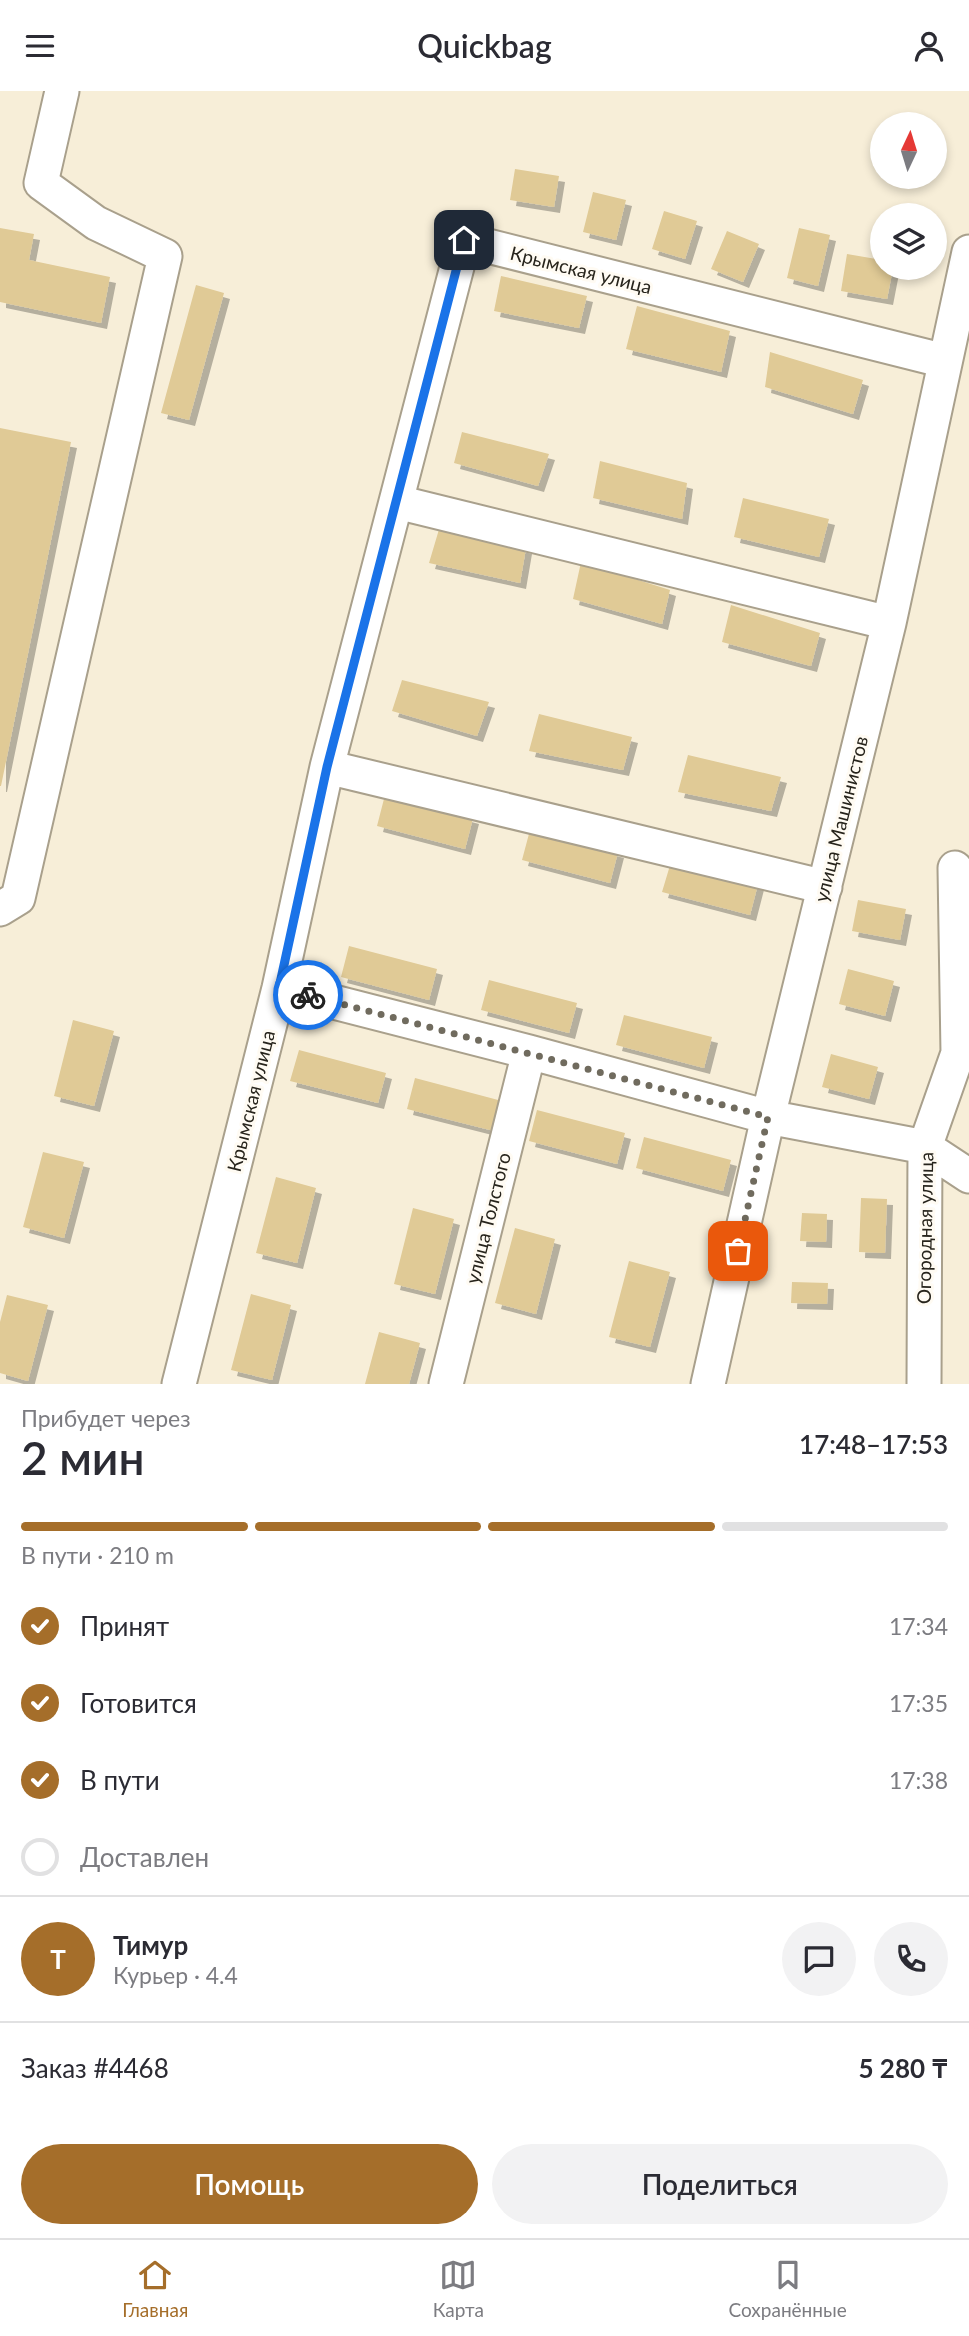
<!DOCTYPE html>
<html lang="ru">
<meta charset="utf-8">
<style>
:root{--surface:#fff;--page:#f2f2f3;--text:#2b2b33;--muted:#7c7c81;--line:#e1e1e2;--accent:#a56e2a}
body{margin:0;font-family:Lato,sans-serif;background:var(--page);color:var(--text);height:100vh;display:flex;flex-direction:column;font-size:26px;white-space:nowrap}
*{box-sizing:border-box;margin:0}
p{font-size:23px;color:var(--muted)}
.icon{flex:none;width:38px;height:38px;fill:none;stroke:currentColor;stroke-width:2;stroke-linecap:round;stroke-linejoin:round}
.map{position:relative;height:1293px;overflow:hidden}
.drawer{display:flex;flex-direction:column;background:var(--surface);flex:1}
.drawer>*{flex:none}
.needle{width:46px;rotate:4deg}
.tools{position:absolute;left:870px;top:21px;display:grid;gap:14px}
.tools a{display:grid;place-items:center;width:77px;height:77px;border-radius:50%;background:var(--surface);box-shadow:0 4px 10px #0003;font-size:35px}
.pin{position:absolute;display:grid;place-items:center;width:60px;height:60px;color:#fff;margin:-30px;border-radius:14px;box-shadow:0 4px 10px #0006}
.courier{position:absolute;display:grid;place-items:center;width:70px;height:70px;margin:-35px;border:5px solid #1a73e8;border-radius:50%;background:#fff;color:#222;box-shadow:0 2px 9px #0007}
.summary em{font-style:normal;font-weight:600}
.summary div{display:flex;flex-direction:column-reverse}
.summary{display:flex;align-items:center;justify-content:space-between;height:119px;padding:0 21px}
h1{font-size:46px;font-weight:600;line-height:52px}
.bar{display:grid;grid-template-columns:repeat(4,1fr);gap:10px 7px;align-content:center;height:84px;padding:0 21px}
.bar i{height:9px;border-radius:5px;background:var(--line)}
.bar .on{background:var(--accent)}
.bar p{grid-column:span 4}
.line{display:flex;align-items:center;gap:18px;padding:0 21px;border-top:2px solid var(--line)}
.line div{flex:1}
.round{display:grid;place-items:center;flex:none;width:74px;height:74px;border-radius:37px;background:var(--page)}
ol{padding:0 21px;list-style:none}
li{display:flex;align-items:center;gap:21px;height:77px}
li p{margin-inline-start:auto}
li .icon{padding:7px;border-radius:50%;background:var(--accent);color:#fff;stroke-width:4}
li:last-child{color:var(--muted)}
li i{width:38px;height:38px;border:4px solid var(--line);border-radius:50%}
.action{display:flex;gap:14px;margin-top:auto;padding:14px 21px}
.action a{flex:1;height:80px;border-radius:42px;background:var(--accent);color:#fff;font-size:28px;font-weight:600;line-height:80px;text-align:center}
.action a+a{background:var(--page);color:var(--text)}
header{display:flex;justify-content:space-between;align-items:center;height:91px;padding:0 21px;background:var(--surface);font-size:32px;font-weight:600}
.tabs{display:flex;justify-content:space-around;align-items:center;height:98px;border-top:2px solid var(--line);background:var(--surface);font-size:19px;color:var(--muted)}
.tabs a{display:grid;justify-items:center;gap:4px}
.tabs .on{color:var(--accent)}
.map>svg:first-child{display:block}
</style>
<header><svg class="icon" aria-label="menu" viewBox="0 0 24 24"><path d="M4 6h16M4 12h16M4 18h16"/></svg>Quickbag<svg class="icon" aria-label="person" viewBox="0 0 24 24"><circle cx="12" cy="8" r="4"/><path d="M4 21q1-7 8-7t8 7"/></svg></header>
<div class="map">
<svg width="969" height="1293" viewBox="0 0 969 1293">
<defs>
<filter id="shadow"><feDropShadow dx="6" dy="6" stdDeviation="0" flood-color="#0004"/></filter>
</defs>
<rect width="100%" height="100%" fill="#f7eed8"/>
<path fill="#e0ca96" filter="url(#shadow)" d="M515,78L559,85L554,116L510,109Z
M593,101L626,109L616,149L583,141Z
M664,120L697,130L685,168L652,158Z
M0,137L34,143L29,169L110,186L101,232L0,211Z
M799,137L830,144L818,195L787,187Z
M727,140L759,153L743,191L711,178Z
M847,163L882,169V177H893L887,208L841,200Z
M501,185L587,205L579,237L494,220Z
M196,194L224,202L189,329L161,322Z
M637,215L730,240L721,281L626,258Z
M770,261L863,289L853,323L765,296Z
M0,337L71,351L1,695H0Z
M462,341L549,363L538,395L454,372Z
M600,370L687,392L682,428L593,407Z
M743,407L829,428L819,466L734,446Z
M440,435L526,457L520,492L429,472Z
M581,471L670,499L662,533L573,508Z
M731,514L820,542L811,575L722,551Z
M402,589L489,611L477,645L392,620Z
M539,623L632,646L623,679L529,660Z
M688,664L781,686L771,720L678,701Z
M385,704L473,727L465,758L377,735Z
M530,739L618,761L610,792L522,769Z
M671,771L758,793L750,824L662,801Z
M858,809L906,818L900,849L852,840Z
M349,855L437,878L429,909L341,886Z
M848,878L894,890L885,925L839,913Z
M489,889L577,912L569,942L481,919Z
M624,924L712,946L704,977L616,954Z
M73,929L114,940L94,1015L54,1005Z
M299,959L386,982L378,1012L290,990Z
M831,963L878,976L869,1008L822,996Z
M415,987L502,1010L494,1040L407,1018Z
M537,1019L625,1042L617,1073L529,1050Z
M644,1046L731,1069L723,1100L636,1077Z
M43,1061L84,1071L64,1147L23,1136Z
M276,1086L316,1097L297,1172L256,1162Z
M861,1107L887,1108L885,1162L859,1161Z
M413,1117L454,1128L435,1203L394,1193Z
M802,1122L827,1123L826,1151L800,1150Z
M515,1137L555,1148L536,1223L495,1212Z
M629,1170L670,1181L650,1256L609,1246Z
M792,1191L828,1192L827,1213L791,1212Z
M251,1203L291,1214L272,1289L231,1279Z
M7,1204L48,1214L28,1290L0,1282V1231Z
M379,1241L420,1252L409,1293H365Z"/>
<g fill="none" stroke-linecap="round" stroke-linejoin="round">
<g stroke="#a9a08c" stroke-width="37">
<path id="minor" d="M397,411L889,532
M327,676L825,796
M0,818L18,807L165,165L96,132L41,92L62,0
M279,897L529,961L768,1026L925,1056L969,1085
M179,1293L279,897L327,676L464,149L945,270
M446,1293L529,961
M708,1293L768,1026L889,532L969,161
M924,1293L925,1056L958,962L955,777"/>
</g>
<use href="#minor" stroke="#fff" stroke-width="33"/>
</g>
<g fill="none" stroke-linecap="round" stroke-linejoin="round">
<path stroke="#706b5e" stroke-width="7" stroke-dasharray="0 12.6" d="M308,904L768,1026L738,1160"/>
<path stroke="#1a73e8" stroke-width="9" d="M308,904L279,897L327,676L464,149"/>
</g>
<g text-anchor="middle" stroke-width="6" stroke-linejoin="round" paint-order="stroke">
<g font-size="19" fill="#27241c" stroke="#fffbf3">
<text transform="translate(581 179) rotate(14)" y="7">Крымская улица</text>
<text transform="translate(841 728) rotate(-76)" y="7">улица Машинистов</text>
<text transform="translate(251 1010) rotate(-76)" y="7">Крымская улица</text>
<text transform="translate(488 1127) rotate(-76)" y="7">улица Толстого</text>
<text transform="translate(925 1137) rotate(-89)" y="7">Огородная улица</text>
</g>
</g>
</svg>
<div class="tools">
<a><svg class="needle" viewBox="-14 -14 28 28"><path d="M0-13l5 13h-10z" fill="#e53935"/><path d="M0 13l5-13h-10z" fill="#7c7c81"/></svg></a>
<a><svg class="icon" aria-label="layers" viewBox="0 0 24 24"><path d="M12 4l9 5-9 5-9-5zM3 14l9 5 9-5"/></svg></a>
</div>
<div class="pin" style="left:738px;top:1160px;background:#ea580c"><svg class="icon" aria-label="bag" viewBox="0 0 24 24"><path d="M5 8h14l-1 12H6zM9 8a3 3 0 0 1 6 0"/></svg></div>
<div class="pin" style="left:464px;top:149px;background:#1f2937"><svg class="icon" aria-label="home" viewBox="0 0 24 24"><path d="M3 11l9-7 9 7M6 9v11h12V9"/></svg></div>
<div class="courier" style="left:308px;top:904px"><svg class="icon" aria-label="bike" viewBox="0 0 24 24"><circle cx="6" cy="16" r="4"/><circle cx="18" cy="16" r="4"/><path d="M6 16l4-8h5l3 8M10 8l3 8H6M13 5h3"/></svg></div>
</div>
<section class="drawer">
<div class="summary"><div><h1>2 мин</h1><p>Прибудет через</p></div><em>17:48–17:53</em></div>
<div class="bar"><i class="on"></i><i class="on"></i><i class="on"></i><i></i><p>В пути · 210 m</p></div>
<ol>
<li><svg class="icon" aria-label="check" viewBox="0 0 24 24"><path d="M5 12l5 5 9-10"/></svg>Принят<p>17:34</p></li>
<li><svg class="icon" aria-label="check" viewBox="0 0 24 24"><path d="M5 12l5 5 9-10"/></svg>Готовится<p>17:35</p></li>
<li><svg class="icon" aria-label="check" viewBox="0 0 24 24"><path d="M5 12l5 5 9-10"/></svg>В пути<p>17:38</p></li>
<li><i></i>Доставлен</li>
</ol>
<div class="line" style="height:126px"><b class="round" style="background:var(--accent);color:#fff">Т</b><div><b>Тимур</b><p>Курьер · 4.4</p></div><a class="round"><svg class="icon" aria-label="chat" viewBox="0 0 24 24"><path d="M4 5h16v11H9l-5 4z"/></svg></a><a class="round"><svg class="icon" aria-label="phone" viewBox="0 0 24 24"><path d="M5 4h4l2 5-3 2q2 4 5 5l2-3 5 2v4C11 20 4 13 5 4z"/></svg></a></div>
<div class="line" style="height:91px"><div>Заказ #4468</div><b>5 280 ₸</b></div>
<div class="action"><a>Помощь</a><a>Поделиться</a></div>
</section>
<nav class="tabs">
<a class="on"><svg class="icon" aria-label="home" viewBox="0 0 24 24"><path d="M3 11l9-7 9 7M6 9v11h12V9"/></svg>Главная</a>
<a><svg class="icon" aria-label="map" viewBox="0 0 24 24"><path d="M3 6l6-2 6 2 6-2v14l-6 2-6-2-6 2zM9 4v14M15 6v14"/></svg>Карта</a>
<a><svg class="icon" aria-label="saved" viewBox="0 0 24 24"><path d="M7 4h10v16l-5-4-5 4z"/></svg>Сохранённые</a>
</nav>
